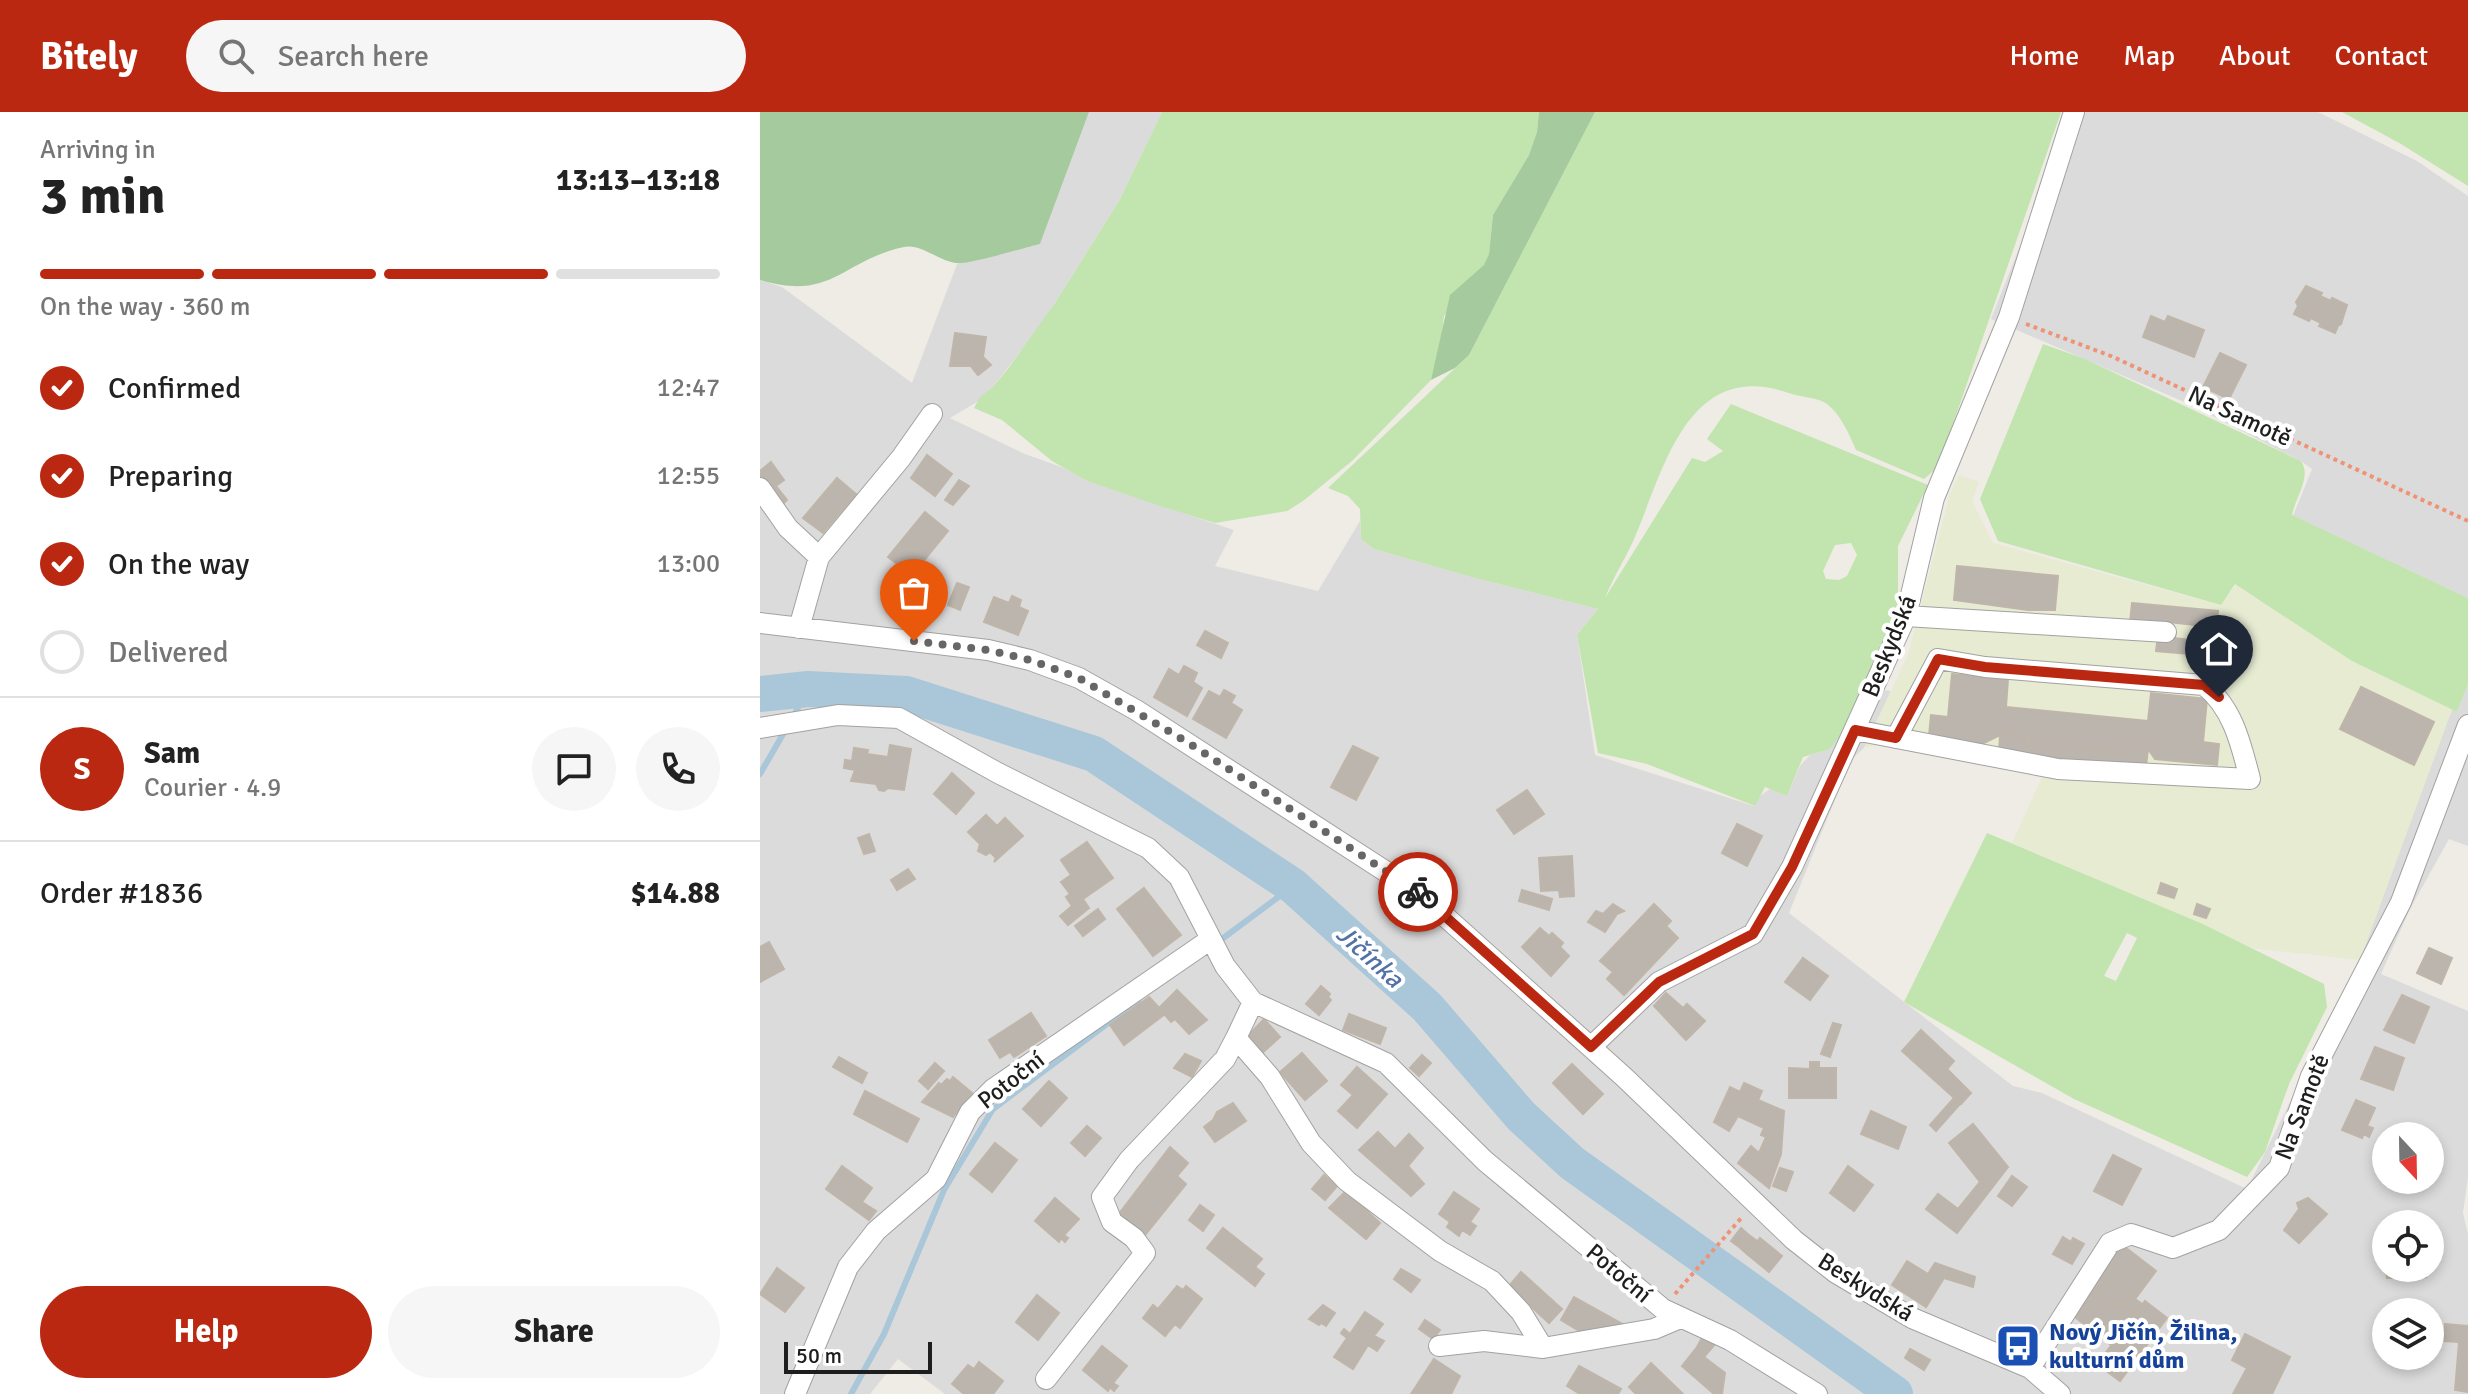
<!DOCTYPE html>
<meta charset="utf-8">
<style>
:root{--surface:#fff;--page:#f6f6f6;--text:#222;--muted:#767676;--line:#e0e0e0;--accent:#bb2811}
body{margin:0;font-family:Signika,sans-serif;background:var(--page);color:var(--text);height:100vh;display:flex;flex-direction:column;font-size:30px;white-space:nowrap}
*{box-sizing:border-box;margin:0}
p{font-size:26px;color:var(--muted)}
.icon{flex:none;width:44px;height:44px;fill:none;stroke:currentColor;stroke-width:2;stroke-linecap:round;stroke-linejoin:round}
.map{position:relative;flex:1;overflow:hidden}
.drawer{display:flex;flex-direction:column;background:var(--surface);width:760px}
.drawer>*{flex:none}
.needle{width:52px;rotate:158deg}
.tools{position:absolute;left:1612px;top:1010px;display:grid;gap:16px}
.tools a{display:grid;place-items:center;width:72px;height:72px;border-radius:50%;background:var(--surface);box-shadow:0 4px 12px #0003;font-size:40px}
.scale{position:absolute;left:24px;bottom:20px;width:148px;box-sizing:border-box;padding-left:8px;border:4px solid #1e1e1e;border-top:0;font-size:22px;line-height:28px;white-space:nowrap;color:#1e1e1e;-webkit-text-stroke:6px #fff;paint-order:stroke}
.pin{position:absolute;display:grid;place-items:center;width:68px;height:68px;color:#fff;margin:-82px -34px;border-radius:50% 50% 50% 0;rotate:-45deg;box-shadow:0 0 8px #0007}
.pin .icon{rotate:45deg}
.courier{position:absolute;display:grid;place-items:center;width:80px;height:80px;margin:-40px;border:6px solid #bb2811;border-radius:50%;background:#fff;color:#222;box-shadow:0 2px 10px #0007}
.headline em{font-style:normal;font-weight:700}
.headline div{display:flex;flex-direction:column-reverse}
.headline{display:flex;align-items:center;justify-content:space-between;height:136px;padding:0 40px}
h1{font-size:52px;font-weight:700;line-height:60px}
.bar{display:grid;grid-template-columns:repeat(4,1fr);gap:12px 8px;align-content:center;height:96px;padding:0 40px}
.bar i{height:10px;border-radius:6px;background:var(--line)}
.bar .selected{background:var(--accent)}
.bar p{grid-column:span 4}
.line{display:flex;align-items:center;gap:20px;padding:0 40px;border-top:2px solid var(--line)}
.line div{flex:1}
.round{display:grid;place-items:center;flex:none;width:84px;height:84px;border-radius:42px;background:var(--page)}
ol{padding:0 40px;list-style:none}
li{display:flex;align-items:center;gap:24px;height:88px}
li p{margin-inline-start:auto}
li .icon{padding:8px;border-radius:50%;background:var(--accent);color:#fff;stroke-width:4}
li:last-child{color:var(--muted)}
li i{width:44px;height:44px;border:4px solid var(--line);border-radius:50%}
.action{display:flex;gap:16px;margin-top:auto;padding:16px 40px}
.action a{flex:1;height:92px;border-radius:48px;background:var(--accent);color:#fff;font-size:32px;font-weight:700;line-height:92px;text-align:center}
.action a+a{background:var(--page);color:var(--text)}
header{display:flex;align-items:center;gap:48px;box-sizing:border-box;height:112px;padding:0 40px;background:var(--accent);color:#fff}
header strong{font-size:38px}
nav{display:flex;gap:44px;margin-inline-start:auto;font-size:28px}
.search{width:560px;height:72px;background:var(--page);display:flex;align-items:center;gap:20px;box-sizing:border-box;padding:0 28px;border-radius:44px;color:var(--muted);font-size:30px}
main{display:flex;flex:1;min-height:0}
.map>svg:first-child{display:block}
</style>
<header>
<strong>Bitely</strong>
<div class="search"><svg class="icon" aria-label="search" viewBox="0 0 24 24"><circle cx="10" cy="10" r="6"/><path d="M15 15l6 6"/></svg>Search here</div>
<nav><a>Home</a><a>Map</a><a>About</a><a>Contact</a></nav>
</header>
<main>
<section class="drawer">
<div class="headline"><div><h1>3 min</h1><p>Arriving in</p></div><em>13:13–13:18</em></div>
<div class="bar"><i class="selected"></i><i class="selected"></i><i class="selected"></i><i></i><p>On the way · 360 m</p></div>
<ol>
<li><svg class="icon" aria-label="check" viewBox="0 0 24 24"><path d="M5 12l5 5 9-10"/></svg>Confirmed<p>12:47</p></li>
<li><svg class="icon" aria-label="check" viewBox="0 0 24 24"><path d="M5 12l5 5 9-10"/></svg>Preparing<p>12:55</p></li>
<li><svg class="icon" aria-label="check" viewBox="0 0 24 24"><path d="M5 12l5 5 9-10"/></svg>On the way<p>13:00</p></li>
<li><i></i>Delivered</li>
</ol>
<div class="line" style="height:144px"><b class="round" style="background:var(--accent);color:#fff">S</b><div><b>Sam</b><p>Courier · 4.9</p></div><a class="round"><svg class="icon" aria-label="chat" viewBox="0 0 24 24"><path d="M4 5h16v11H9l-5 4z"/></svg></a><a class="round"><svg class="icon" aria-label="phone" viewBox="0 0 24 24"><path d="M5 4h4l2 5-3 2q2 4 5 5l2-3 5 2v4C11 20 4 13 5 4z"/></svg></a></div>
<div class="line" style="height:104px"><div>Order #1836</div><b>$14.88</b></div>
<div class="action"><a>Help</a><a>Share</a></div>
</section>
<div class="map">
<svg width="1708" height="1282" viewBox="0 0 1708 1282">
<rect width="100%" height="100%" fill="#eeece5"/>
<path fill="#dcdbdb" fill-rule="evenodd" d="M329,0H402L359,89L283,210L233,275L217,290L190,306L265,342L304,356L327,369L474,418L455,454L558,479L600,409L601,427L614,437L711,465L838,497L817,523L835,643L994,694L1000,684L1010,677L1027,684L1040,654L1050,643L1070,637L1109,577L1131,579L1104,636L1091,648L1029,801L1253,974L1282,981L1487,1077L1600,848L1691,597L1697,600L1708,572V734L1689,727L1650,797L1621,862L1708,899V1065L1703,1101L1708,1122V1282H185L138,1247L110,1282H0V168L22,175L152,271L197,152L280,132ZM1626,1024H1670V1068H1626ZM1626,1112H1670V1156H1626ZM1626,1200H1670V1244H1626Z
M1313,0H1558L1657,49L1708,84V486L1533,404L1552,357L1541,349L1429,292L1231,207Z"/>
<path fill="#e6ebd2" d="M1199,363L1219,370L1212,389L1233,431L1460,493L1476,473L1592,549L1692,598L1600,848L1492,836L1443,812L1252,731L1283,663L1123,632L1104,636L1148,543L1190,382Z"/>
<path fill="#c2e4af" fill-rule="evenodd" d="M402,0H779L777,20L769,43L733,103L729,142L724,154L711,165L684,204L681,230L671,268L592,349L543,389L527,399L455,411L400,394L327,369L292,349L242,308L214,296L220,285L233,275L247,258L295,191L359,89Z
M835,0H1301L1178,355L1164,367L1096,338C1089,322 1081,303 1067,292C1059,286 1042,285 1032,282C931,245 906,350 877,420C868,443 854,463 845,486L932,346L945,350L963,339L947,327L971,292L1168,373L1138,434V490L1135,504L1103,591L1070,637L1043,645L1027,684L1005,675L995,694L887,652L838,641L817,523L838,497L711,465L614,437L601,427L600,397L588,384L568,376L709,243ZM1091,431L1097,443L1087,464L1079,468L1066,467L1063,459L1075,433Z
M1582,0H1708V74L1641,32Z
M1283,232L1325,247L1541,349C1552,365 1535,386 1532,403L1708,486V572L1697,600L1592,549L1475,472L1461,493L1238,429L1220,387Z
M1227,721L1443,812L1564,872L1567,895L1529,972L1505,1040L1487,1065L1314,987L1144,890ZM1367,821L1377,826L1356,869L1344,864Z"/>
<path fill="#a4ca9d" d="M0,0H329L280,132C263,136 208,153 196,151C179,149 160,131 144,135C82,148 72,190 0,168Z
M779,0H835L709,243L695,256L671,268L690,183L724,153L729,142L733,103L769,43L777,20Z"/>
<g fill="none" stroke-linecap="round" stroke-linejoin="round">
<path stroke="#a9c7d8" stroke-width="6" d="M32,607L48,577
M0,662L26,617
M458,830L533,774
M91,1282L124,1222L184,1078L233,997L378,889"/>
<path stroke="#a9c7d8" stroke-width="36" d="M0,582L48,577L146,582L334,642L533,774L667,895L761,1004L812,1051L1135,1282"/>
</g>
<path fill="#bbb5ae" stroke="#bfb5a8" stroke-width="2" d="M1546,174L1562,181L1560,184L1571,189L1572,186L1587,193L1581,212L1578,214L1575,221L1559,214L1561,211L1551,206L1549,209L1534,202L1538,194L1536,190Z
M1391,204L1405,210L1408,204L1444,218L1434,245L1383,225Z
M195,221L226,225L223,245L212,254H190Z
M1460,241L1486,253L1469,287L1443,275Z
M223,245L231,253L218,263L210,253Z
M167,343L192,362L175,384L151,366Z
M11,350L24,368L16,374L27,388L22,393L0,366V359Z
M77,366L96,382L63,421L43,406Z
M199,368L209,374L193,393L185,388Z
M165,400L188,419L152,463L128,445Z
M1197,454L1298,464L1295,498H1268L1194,488Z
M197,471L209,475L200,498L188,493Z
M252,484L261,488L259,495L268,499L258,523L224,510L234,485L249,491Z
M1372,491L1458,499L1454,535L1434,533L1435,513L1399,509L1398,513L1370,510Z
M445,519L468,531L461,546L437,533Z
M1398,524L1431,528L1429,542L1396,539Z
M424,554L437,561L433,570L442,576L427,604L394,585L409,557L419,563Z
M1192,562L1248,567L1246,595L1388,609L1391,581L1447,587L1443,630L1459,632L1457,653L1395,647L1388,637L1361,634V641L1267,632V625L1240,623L1222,632L1169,624L1171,603L1188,605Z
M1601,575L1674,610L1654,653L1580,617Z
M464,578L475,584L471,591L482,598L466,626L433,607L449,579L460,585Z
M1240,623L1267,625V632L1361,641V634L1388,637L1386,655L1239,640Z
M130,633L151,637L144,678L128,676L124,679L119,678L116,672L91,669L95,658L84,656L85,648L92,649L94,636L108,638L107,642L128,645Z
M593,634L618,646L596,688L571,675Z
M192,661L214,681L196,702L174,682Z
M767,678L784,702L754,722L737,698Z
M226,703L237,714L245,706L263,724L234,750L236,746L230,740L226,743L218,739L220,732L208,720Z
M977,712L1002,724L987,754L962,741Z
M109,722L115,739L104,742L98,726Z
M327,730L353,766L323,787L329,796L308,813L300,804L312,794L306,785L310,782L301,770L311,763L301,748Z
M812,744L814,784L800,785L799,778L781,779L779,746Z
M148,757L155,767L137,778L131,768Z
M1401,771L1417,777L1414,786L1398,781Z
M384,776L402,799L375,820L357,797Z
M762,778L792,787L789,798L759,789Z
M853,792L864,799L857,802L845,820L828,810L836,799L843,802Z
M894,792L911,809L906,814L918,826L864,883L847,867L853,860L840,849Z
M1437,792L1450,797L1446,806L1434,802Z
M338,797L345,807L323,824L315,814Z
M402,799L421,823L393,844L375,820Z
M780,816L789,824L792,821L803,831L800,835L809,844L791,864L762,835Z
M9,830L24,857L0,870V835Z
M1669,836L1692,846L1681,872L1657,861Z
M1043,846L1068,864L1050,888L1025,870Z
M561,874L570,882L568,885L571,888L559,903L546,892Z
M417,878L447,908L429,922L415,907L411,910L399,896Z
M906,881L923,896L927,892L945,909L926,928L894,894Z
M1642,883L1669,895L1654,931L1624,918Z
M389,885L405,902L364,933L350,913Z
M271,901L286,924L254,945L250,940L240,946L229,928Z
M589,902L626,916L620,932L583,918Z
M504,907L520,925L499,944L486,926Z
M1073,911L1081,913L1070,945L1061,942Z
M1161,918L1194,949L1187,957L1211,981L1201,992L1142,939Z
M1615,935L1644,946L1633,978L1601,967Z
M542,941L567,969L545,988L520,960Z
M425,942L441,949L432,965L414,956Z
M662,943L671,951L659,964L650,956Z
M79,945L107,961L102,971L73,955Z
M1050,950H1059V956H1076V986H1029V956L1050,957Z
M175,951L184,959L168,977L159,969Z
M812,952L843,982L823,1002L793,971Z
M597,955L627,982L597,1016L578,999L593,983L581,973Z
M193,965L212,981L193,1005L162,990L179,971L181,973L187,967L190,969Z
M289,969L307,986L281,1014L263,997Z
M984,971L1002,979L998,988L1024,999L1021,1042L1009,1076L978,1051L991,1034L999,1041L1006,1025L1001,1023L1004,1016L978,1004L969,1019L954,1010L970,975L980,980Z
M105,979L159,1007L147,1030L94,1002Z
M1194,986L1200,992L1176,1019L1170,1013Z
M1596,988L1615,996L1607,1014L1613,1016L1609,1025L1604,1022L1602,1026L1582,1018Z
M473,991L486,1009L455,1030L444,1015L453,1008L457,1000Z
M1111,999L1146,1015L1138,1037L1101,1022Z
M1213,1012L1248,1055L1197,1121L1166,1097L1178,1082L1198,1097L1220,1070L1189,1031Z
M327,1014L341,1026L325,1044L311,1031Z
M618,1020L635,1037L649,1022L663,1036L648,1054L664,1072L651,1084L599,1038Z
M235,1031L257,1048L232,1080L210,1062Z
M410,1035L428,1051L417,1064L426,1072L385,1123L358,1103Z
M1353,1043L1381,1057L1362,1093L1334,1079Z
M82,1054L112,1076L102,1090L116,1099L109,1108L66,1077Z
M1088,1054L1113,1073L1094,1099L1070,1081Z
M1020,1056L1033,1060L1026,1079L1013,1074Z
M564,1063L577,1074L565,1088L552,1077Z
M1252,1064L1267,1075L1252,1094L1238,1084Z
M586,1079L620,1111L606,1127L569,1096Z
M694,1080L719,1097L710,1110L716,1114L710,1123L702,1118L699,1124L687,1115L690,1110L679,1102Z
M295,1086L319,1107L304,1123L308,1126L305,1130L301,1126L299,1130L275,1109Z
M1548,1086L1567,1102L1539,1131L1524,1118L1539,1097L1537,1091Z
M440,1093L454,1103L443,1119L429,1108Z
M463,1116L502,1147L495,1155L504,1162L495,1174L447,1136Z
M981,1116L989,1123L979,1135L971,1129Z
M989,1123L997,1129L987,1142L979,1135Z
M1303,1125L1311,1130L1313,1126L1324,1132L1312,1152L1293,1142Z
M1000,1126L1022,1144L1009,1160L987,1142Z
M1361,1132L1396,1159L1375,1187L1371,1184L1361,1195L1355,1190L1351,1194L1327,1175Z
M1147,1149L1168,1162L1175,1151L1215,1165L1213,1175L1184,1166L1166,1195L1132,1173Z
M17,1156L44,1176L25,1200L0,1182Z
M1626,1156H1665L1666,1165L1627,1166Z
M641,1157L660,1168L651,1180L634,1167Z
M761,1160L802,1197L789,1211L749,1174Z
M417,1174L423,1178L426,1174L442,1187L420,1216L415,1212L405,1224L383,1206L393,1193L398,1197Z
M1327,1175L1351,1194L1355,1190L1361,1195L1371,1184L1382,1192L1351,1233L1311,1202Z
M277,1183L299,1201L278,1228L256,1210Z
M814,1185L866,1214L829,1225L801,1208Z
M1385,1189L1407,1206L1360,1269L1337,1252Z
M563,1193L575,1201L566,1214L561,1211L559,1213L549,1207Z
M1646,1197L1674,1199L1672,1229L1670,1200H1646Z
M605,1200L623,1212L614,1224L624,1229L617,1239L608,1233L593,1257L574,1245L587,1226L581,1221L584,1217L590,1222Z
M665,1208L680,1218L673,1227L659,1217Z
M1685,1212L1708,1214V1280L1695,1278L1699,1230L1684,1229Z
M1485,1222L1530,1245L1512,1282H1473L1487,1256L1472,1248Z
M943,1224L956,1231L944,1245L965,1261L962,1282L953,1281L922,1254L937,1235Z
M342,1234L367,1254L353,1271L358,1274L354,1279L350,1275L348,1279L323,1258Z
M1150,1237L1170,1248L1164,1258L1145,1246Z
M674,1247L700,1264L691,1282H651Z
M219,1250L243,1269L233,1282H204L192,1272L208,1253L214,1257Z
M891,1251L923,1282H876L869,1275Z
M819,1254L861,1277L858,1282H820L807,1274Z"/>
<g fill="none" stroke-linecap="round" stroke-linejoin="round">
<g stroke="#a2a2a2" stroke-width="22">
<path id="minor" d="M0,376L28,416L59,445
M1146,504L1406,520
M0,511L228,538L270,548L319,566L376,598L659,781L864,965L1034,1128L1076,1161L1152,1206L1270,1256L1300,1282
M39,516L59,445L141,346L172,302
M0,616L78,603L139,606L238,661L388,736L419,765L465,854L493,890L626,951L725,1049L903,1197L970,1228L1057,1282
M1095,618L1298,657L1490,667C1481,632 1473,596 1444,573L1225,555L1178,547L1136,626
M493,890L476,926L510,965L551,1031L587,1069L680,1139L732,1169L761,1200L783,1236
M831,935L899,870L993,822L1032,755L1146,504L1174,386L1249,205L1314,0
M679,1234L724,1229L783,1236L894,1217L920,1206
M1270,1256L1350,1131L1371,1122L1413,1136L1459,1118L1519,1056L1551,964L1641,790L1708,613
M286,1267L385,1141L374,1126L352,1110L342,1085L369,1048L465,947L476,926
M35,1282L88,1155L116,1119L176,1067L210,1000L233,977L451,827"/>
</g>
<path stroke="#ee9376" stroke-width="4" stroke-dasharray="4 4" stroke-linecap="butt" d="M1266,212L1351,244L1708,409
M915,1182L983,1104"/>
<use href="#minor" stroke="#fff" stroke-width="20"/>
</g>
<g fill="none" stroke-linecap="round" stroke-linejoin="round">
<path stroke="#676664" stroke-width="8" stroke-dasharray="0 14.4" d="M154,529L228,538L270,548L319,566L427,630L658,780"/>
<path stroke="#bb2811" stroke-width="10" d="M658,780L831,935L899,870L993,822L1032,755L1095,618L1136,626L1178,547L1225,555L1444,573L1459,585"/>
</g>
<defs>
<g id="bus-square" transform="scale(2.3)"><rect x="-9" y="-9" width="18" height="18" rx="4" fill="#1a4fb4" stroke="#fff"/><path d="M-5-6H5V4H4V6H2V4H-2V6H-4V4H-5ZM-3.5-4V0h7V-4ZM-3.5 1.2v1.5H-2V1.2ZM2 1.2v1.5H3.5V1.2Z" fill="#fff"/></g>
</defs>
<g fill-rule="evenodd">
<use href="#bus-square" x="1258" y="1234"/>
</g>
<g text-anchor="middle" stroke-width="8" stroke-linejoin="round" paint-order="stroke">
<g font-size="24" fill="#1e1e1e" stroke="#fff">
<text transform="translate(1480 304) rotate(25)" y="8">Na Samotě</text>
<text transform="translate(1129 534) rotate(-68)" y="8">Beskydská</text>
<text transform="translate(251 968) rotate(-38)" y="8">Potoční</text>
<text transform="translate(1542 995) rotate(-69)" y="8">Na Samotě</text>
<text transform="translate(859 1161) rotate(40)" y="8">Potoční</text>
<text transform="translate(1106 1175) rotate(32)" y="8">Beskydská</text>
</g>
<g font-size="24" font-weight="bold" fill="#164399" stroke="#fff" text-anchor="start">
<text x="1289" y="1228">Nový Jičín, Žilina,<tspan x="1289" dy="28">kulturní dům</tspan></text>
</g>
<g font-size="26" font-style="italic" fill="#5271a6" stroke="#fff">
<text transform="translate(610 844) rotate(42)" y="9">Jičínka</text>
</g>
</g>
</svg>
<div class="tools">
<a><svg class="needle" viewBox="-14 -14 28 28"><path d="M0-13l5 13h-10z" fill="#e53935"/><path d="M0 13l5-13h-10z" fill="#767676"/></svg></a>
<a><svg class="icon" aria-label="locate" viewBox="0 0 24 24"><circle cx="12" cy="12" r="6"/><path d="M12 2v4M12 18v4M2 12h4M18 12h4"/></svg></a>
<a><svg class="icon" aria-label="layers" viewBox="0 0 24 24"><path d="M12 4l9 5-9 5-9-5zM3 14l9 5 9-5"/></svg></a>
</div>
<div class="scale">50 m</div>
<div class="pin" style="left:154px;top:529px;background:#ea580c"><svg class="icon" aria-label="bag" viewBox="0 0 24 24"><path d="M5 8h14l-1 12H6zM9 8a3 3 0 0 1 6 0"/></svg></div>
<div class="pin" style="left:1459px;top:585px;background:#1f2937"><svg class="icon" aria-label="home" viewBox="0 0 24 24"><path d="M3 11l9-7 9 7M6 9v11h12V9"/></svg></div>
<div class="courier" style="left:658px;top:780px"><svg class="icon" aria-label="bike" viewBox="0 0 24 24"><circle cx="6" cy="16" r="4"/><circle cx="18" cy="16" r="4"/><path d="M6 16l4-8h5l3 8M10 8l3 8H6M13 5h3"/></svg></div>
</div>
</main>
